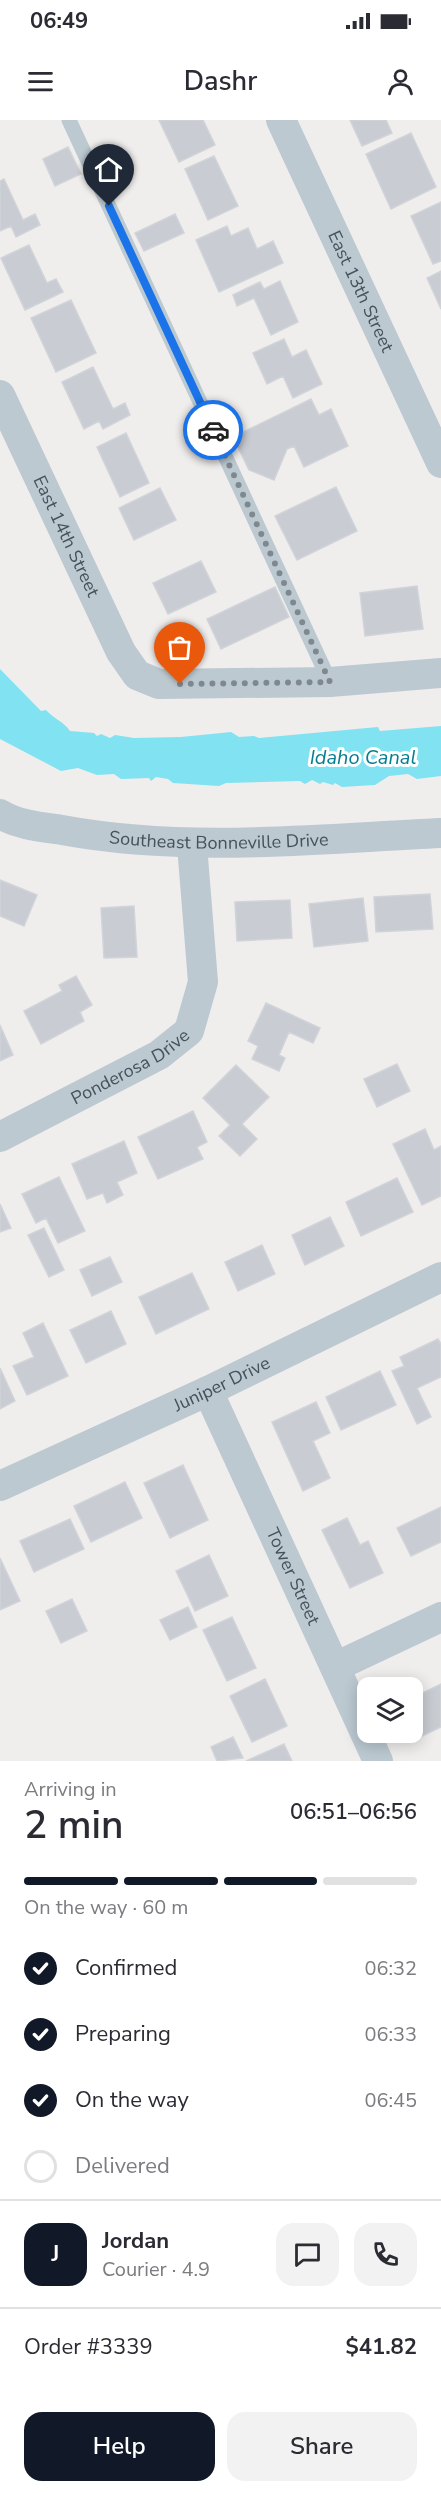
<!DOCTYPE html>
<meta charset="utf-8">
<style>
:root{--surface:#fff;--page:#f2f2f3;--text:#2b2b33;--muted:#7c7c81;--line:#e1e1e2;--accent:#111827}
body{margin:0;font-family:"Nunito Sans",sans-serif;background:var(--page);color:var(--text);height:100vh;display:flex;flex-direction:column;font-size:22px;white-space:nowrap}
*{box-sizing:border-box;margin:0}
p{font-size:20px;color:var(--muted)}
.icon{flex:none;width:33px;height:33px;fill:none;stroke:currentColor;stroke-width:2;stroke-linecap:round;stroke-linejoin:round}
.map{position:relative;height:1641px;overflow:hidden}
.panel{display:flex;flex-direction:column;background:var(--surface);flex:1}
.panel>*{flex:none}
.fabs{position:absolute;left:357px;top:1557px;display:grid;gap:12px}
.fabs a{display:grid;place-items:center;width:66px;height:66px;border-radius:12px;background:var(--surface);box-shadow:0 3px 15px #0003;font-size:30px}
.pin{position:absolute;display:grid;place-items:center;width:51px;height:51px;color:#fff;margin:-62px -26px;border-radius:50% 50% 50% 0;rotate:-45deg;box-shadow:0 0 6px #0007}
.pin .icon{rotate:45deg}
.courier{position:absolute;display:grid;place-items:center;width:60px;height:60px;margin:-30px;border:4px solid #1a73e8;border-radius:50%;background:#fff;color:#222;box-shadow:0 2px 8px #0007}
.overview em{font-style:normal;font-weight:600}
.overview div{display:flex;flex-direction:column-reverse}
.overview{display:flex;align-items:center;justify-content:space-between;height:102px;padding:0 24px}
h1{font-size:39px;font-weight:600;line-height:45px}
.bar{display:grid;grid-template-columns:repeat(4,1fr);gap:9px 6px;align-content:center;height:72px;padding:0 24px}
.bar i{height:8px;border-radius:4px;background:var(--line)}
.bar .current{background:var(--accent)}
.bar p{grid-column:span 4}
.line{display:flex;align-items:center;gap:15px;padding:0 24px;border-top:2px solid var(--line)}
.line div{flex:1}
.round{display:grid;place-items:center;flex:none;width:63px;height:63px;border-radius:18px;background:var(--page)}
ol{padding:0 24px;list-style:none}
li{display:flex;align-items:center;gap:18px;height:66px}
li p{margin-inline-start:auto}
li .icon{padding:6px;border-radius:50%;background:var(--accent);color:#fff;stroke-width:4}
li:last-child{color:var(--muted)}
li i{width:33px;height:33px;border:3px solid var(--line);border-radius:50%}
.cta{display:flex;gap:12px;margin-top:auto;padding:12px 24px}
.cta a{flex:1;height:69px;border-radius:18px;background:var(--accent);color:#fff;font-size:24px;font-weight:600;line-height:69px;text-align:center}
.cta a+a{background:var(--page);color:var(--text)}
.status{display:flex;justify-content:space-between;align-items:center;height:42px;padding:0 30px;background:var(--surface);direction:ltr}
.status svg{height:16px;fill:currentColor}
header{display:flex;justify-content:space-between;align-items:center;height:78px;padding:0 24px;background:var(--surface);font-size:27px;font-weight:600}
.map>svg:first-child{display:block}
</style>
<div class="status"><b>06:49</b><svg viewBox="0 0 49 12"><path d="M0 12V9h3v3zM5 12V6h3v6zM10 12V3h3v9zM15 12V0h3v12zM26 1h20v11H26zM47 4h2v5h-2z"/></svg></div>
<header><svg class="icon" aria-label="menu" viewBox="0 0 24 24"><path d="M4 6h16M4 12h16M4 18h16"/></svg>Dashr<svg class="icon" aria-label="person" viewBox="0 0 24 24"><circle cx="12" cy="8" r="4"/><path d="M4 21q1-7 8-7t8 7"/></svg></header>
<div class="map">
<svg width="441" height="1641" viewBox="0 0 441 1641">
<rect width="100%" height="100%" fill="#f0eded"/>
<path fill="#81e2f2" d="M0,549L41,591L46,590C54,599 63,601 70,611L94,613L97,616L101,614L110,618L115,615L134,618L181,617L231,612L239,617L254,616L259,618L378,607L380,611L441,606V656L417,659L408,654L389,656L375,665L342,667L335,663L333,665L323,662L320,664L312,660L305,664L300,661L226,663L219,666L173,663L168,659L156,657L151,661L149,658L121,659L114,654L97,655L78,648L61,651L0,619Z"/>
<path fill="#c9ccd2" stroke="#d0d4d9" stroke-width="1.5" d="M159,0H203L215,25L179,42Z
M350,0H386L392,13L362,26Z
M411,13L436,67L391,89L366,34Z
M68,27L81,54L55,66L43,39Z
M214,36L238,86L208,100L185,49Z
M4,59L23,100L35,94L40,105L16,117L11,106L0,111V61Z
M441,82V141L433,144L411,96Z
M175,94L184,113L144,131L135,113Z
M227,106L231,116L248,108L257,129L273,121L283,143L219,172L196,120Z
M29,125L47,163L56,159L63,172L25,190L1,138Z
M441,151V189L427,158Z
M280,161L298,202L271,215L254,178L237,186L233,175L260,162L264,169Z
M71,180L96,233L56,252L31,198Z
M284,219L292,237L306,230L322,264L293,278L283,256L267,264L253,233Z
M93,247L113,289L125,283L130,295L103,309L99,301L84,309L62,262Z
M311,279L319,295L331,289L348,326L304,347L294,326L287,329L274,360L249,350L233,317Z
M126,313L149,363L120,377L97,327Z
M336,367L357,411L297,440L275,396Z
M160,368L176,400L134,420L119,388Z
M201,441L216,472L168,494L153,463Z
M417,466L423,509L365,516L360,473Z
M275,467L289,497L221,529L207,499Z
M0,760L37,775L24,806L0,796Z
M430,774L433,809L376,812L374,777Z
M363,778L368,821L314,827L309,784Z
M290,780L292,818L237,821L235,782Z
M134,786L137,837L104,838L101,788Z
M76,856L92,885L80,892L84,901L41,924L24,891L62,871L59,865Z
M266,883L320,908L313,923L289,912L279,935L285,938L279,951L252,939L258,926L248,921Z
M0,905L13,935L0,941Z
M397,944L410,971L377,987L364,959Z
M236,945L269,977L242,1004L257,1019L240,1036L219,1016L230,1005L203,978Z
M193,991L207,1022L197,1027L203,1039L158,1059L138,1017Z
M425,1009L434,1030L441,1026V1076L422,1085L393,1024Z
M124,1021L137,1053L117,1062L123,1075L107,1083L103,1073L87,1079L72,1044Z
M59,1057L85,1111L58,1123L46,1098L36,1103L22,1074Z
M397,1058L413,1092L361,1116L346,1082Z
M0,1084L11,1108L0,1112Z
M330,1097L344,1126L305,1145L292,1115Z
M44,1108L64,1150L49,1157L28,1115Z
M262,1125L275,1154L238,1171L225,1142Z
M110,1137L122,1162L92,1176L80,1150Z
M192,1153L209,1189L156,1214L139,1177Z
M111,1191L126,1224L86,1243L70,1210Z
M43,1203L68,1256L27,1275L13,1246L34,1237L23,1213Z
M438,1219L441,1224V1257L417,1268L431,1297L417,1304L392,1251L404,1246L400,1237Z
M0,1248L15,1281L0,1289Z
M380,1251L396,1285L341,1310L326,1277Z
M316,1282L330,1313L313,1321L330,1358L303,1371L272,1302Z
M183,1345L208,1400L170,1418L144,1363Z
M125,1362L142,1398L91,1422L74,1386Z
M441,1387V1422L411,1436L397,1408Z
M347,1398L360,1425L368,1421L383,1453L350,1468L322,1410Z
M70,1399L84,1429L34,1452L20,1421Z
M209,1435L228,1476L195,1491L176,1451Z
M0,1438L20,1481L0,1490Z
M72,1479L87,1511L61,1523L46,1491Z
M188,1487L197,1507L170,1520L160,1500Z
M232,1497L256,1548L227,1561L203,1510Z
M265,1559L287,1606L252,1622L230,1576Z
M441,1564V1607L418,1618L412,1606V1578Z
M233,1617L243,1638L217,1641L211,1627Z
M284,1624L292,1641H246Z"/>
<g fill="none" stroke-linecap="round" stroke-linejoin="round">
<path stroke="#bcc9d1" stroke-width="15" d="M69,0L330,562"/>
<g stroke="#bcc9d1" stroke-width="30">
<path id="s1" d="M281,0L441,343"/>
<path id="s2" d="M0,275L121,532L137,555L159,564L330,562L441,553"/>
<path id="s3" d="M0,694C18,705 41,707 62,710C187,733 314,719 441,713"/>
<path id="s4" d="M0,1017L159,935L189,911L203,862L192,725"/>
<path id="s5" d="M208,1271L378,1641"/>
<path id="s6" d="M0,1366L208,1271L441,1157"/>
<path d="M335,1547L441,1497"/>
</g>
</g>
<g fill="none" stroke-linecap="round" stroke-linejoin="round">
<path stroke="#80888f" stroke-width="6" stroke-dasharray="0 10.8" d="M180,564L330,562L213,310"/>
<path stroke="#1a73e8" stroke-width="8" d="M109,86L213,310"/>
</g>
<g text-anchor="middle" stroke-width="6" stroke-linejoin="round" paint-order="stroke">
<g font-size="18" fill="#44525c" stroke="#fff">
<text dy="6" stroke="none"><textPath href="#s1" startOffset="189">East 13th Street</textPath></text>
<text dy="6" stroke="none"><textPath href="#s2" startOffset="156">East 14th Street</textPath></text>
<text dy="6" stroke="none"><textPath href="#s3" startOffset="222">Southeast Bonneville Drive</textPath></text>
<text dy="6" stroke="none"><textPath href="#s4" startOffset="148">Ponderosa Drive</textPath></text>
<text dy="6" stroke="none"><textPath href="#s6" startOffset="244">Juniper Drive</textPath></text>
<text dy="6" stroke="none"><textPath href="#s5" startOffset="204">Tower Street</textPath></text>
</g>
<g font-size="20" font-style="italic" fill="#057e91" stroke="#fff">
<text x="363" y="644">Idaho Canal</text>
</g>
</g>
</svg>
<div class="fabs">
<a><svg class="icon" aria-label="layers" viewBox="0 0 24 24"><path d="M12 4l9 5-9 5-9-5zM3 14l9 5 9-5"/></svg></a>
</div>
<div class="pin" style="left:180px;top:564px;background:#ea580c"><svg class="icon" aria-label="bag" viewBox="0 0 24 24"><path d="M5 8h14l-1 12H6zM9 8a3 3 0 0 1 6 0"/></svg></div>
<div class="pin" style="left:109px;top:86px;background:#1f2937"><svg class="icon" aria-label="home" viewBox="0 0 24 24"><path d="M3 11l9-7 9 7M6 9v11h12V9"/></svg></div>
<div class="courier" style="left:213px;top:310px"><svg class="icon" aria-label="car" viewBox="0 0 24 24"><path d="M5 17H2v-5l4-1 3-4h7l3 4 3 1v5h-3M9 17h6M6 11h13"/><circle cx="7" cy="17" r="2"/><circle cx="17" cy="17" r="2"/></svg></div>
</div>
<section class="panel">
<div class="overview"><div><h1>2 min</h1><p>Arriving in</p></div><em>06:51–06:56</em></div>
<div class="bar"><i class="current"></i><i class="current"></i><i class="current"></i><i></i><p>On the way · 60 m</p></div>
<ol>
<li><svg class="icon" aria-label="check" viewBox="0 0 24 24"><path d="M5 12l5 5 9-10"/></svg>Confirmed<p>06:32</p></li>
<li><svg class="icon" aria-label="check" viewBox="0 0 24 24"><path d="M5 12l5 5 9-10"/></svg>Preparing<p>06:33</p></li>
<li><svg class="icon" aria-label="check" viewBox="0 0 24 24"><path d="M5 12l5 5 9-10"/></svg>On the way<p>06:45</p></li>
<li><i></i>Delivered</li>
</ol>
<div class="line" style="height:108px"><b class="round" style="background:var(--accent);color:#fff">J</b><div><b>Jordan</b><p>Courier · 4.9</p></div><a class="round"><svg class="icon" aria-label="chat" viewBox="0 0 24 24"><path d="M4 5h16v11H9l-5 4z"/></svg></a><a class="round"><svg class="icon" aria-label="phone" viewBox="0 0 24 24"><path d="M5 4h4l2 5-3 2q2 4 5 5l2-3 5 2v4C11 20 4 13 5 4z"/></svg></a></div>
<div class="line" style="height:78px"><div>Order #3339</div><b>$41.82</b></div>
<div class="cta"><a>Help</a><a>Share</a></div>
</section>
